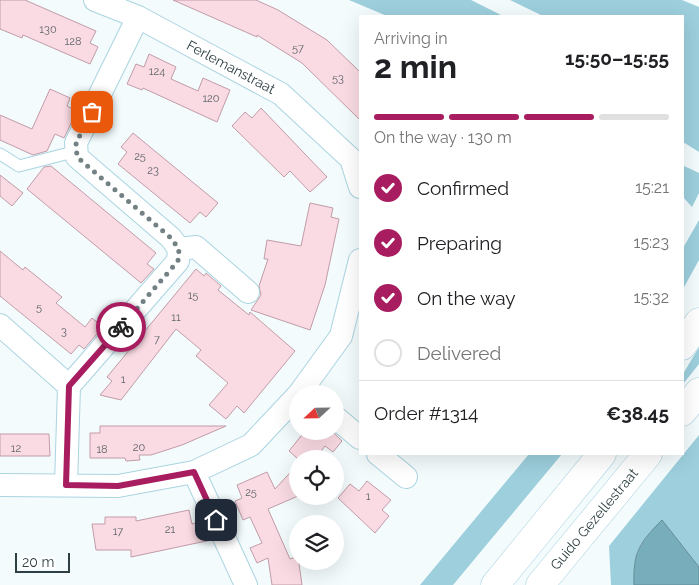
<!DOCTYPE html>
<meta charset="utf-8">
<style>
:root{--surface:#fff;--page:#f2f2f2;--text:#202124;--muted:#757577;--line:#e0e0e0;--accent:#a81d60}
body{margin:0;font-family:Raleway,sans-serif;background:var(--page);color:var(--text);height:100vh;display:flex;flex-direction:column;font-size:19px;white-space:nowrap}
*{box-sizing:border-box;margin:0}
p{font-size:16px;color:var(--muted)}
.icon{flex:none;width:28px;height:28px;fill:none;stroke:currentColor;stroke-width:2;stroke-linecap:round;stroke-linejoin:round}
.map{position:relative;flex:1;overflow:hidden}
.side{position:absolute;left:359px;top:15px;width:325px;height:440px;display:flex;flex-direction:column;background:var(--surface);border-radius:0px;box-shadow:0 5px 20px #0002}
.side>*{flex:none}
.needle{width:32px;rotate:248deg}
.tools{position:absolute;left:289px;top:385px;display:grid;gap:10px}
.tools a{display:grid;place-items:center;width:55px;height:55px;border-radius:50%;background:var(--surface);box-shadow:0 5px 20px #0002;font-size:25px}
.scale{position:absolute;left:15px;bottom:12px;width:55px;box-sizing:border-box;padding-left:5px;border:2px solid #2e3f43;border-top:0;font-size:14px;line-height:18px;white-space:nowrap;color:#2e3f43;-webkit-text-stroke:4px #fff;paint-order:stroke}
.pin{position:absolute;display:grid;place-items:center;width:42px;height:42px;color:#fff;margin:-21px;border-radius:10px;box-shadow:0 2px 8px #0006}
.courier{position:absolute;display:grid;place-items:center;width:50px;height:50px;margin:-25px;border:4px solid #a81d60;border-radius:50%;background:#fff;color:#222;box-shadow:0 1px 6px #0007}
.summary em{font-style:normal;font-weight:700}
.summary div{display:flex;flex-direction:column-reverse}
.summary{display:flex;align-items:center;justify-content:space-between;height:85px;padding:0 15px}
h1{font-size:32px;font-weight:700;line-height:38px}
.bar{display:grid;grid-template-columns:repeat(4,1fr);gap:8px 5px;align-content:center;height:60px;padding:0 15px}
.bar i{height:6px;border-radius:4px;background:var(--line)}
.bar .on{background:var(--accent)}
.bar p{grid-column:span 4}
.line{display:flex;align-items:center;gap:12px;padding:0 15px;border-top:1px solid var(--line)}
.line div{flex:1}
ol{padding:0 15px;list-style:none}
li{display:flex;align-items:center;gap:15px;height:55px}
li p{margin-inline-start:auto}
li .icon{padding:5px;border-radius:50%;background:var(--accent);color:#fff;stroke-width:4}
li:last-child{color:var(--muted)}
li i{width:28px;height:28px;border:2px solid var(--line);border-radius:50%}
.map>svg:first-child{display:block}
</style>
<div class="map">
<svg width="699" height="585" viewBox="0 0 699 585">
<rect width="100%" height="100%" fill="#f3fbfd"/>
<path fill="#9dcfdd" d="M349,0H471L503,16H387Z
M510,0H682L699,7V152L683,142L682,16H543Z
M682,165L699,173V193L692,207L683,197Z
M699,220V260L683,289V248Z
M699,347V364L683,384V374Z
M699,435V567L662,520C637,545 634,550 634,585H611L609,546Z
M529,454H562L453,585H420Z"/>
<path fill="#78adbc" stroke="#628c98" d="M662,520L699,567V585H634C633,552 639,543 662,520Z"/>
<path fill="#fadbe4" stroke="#c19ca7" d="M0,0H25L96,31L90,43L98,47L90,64L23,35L22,38L0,29Z
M173,0H256L278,10L327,40L360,72V120L302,63L257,35V37Z
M149,54L176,67L171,79L198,91L203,78L230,90L217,122L143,88L142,90L127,84L136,64L144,67Z
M50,89L70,98L67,106L77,111L64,138L55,134L47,151L33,155L0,140V115L32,129Z
M261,108L327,177L310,192L290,171L284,177L232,126L245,112L252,118Z
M133,133L218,203L206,217L200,212L190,223L118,164L127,152L121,147Z
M51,166L156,253L147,264L154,269L141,283L27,189L44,167Z
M0,175L23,193L12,206L0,196Z
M310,203L333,208L331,217L339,219L325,285L310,330L251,310L261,295L259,286L268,259H264L267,240L301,246Z
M0,251L23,270L25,267L62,297L56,303L85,327L92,318L103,327L84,349L79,345L71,354L0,296Z
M196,269L204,276L206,273L221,286L218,290L249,315L250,312L295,351L244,413L237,406L226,419L209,405L228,383L196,356L201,350L176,329L121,400L100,395L112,381L107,377Z
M100,426H226L182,445L151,455H139L140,460L126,461L125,458H90V433H100Z
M305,431H332L342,441L333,452L325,446L315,459H298L289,451Z
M0,434H49L50,456H0Z
M298,464V496L268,509L290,559L298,556L302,585H272L268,558L257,563L250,548L262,543L250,517L243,520L235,501L242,498L237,485L267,472L275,489Z
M367,481L391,500L382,510L389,516L375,533L338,498L350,484L359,491Z
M189,510L192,524L202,521L211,540L131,557V550H96L92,524H105V517H136V521Z"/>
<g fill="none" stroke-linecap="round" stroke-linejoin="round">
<g stroke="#aad4e0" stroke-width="13">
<path id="lane" d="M0,154L19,166L77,151"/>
</g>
<g stroke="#aad4e0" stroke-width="24">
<path id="street" d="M95,0L138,17L281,94L351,159L360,187
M179,249L196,247L248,292
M0,325L69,386
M299,394L341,336L360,260
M335,417L360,438
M378,454L406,477
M194,472L246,585
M0,485L118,486L194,472L251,445L298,395
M66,485L69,386L178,261L179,249L171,238L77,157L76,143L138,17"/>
</g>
<g stroke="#aad4e0" stroke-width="29">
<path id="secondary" d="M682,346L699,322
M682,412L699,392
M495,585L602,454
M540,585L648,454"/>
</g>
<use href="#lane" stroke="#fff" stroke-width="11"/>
<use href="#street" stroke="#fff" stroke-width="22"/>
<use href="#secondary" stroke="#fff" stroke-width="28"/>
</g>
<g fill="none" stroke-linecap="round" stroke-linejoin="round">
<path stroke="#738184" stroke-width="5" stroke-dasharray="0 9" d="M92,112L76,143L77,157L171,238L179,249L178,261L121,327"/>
<path stroke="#a81d60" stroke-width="6" d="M121,327L69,386L66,485L118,486L194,472L216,520"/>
</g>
<g text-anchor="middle" stroke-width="4" stroke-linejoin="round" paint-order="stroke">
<g font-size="11" fill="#61666b">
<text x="48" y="33">130</text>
<text x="73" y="45">128</text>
<text x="298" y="52">57</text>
<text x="157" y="75">124</text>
<text x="338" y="82">53</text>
<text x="211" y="102">120</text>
<text x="140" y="160">25</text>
<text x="153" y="174">23</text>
<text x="193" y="299">15</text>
<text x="39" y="311">5</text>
<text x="176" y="321">11</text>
<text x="64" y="335">3</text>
<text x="157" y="343">7</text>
<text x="123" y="383">1</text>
<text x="139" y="451">20</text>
<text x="16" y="452">12</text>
<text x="102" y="453">18</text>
<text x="251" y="496">25</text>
<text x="368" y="500">1</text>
<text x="170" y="533">21</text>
<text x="118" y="535">17</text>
</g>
<g font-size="14" fill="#2e3f43" stroke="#fff">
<text transform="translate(231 67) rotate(28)" y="5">Ferlemanstraat</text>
<text transform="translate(594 519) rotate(-50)" y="5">Guido Gezellestraat</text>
</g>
</g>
</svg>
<div class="tools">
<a><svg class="needle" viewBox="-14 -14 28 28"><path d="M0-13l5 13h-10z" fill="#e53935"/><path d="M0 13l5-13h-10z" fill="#757577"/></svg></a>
<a><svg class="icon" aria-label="locate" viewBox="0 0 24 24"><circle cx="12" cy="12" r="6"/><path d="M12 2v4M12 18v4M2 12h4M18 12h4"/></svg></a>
<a><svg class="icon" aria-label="layers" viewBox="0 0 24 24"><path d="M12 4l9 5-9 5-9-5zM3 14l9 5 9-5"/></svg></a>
</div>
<div class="scale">20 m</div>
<div class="pin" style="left:92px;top:112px;background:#ea580c"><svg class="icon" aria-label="bag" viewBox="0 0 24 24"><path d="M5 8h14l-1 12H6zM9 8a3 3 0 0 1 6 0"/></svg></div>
<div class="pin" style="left:216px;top:520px;background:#1f2937"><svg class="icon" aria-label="home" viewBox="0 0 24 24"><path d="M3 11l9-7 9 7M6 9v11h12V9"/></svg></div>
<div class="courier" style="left:121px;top:327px"><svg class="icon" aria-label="bike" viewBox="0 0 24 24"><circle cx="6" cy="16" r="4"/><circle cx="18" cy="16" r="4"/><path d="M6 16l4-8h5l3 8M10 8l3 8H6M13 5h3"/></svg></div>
<section class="side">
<div class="summary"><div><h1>2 min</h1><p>Arriving in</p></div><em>15:50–15:55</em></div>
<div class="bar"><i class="on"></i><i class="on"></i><i class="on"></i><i></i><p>On the way · 130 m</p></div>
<ol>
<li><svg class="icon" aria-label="check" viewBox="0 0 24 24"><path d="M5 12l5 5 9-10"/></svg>Confirmed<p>15:21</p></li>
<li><svg class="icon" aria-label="check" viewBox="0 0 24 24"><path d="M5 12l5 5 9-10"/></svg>Preparing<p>15:23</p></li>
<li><svg class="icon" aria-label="check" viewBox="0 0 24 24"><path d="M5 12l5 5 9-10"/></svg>On the way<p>15:32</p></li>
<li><i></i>Delivered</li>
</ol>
<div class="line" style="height:65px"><div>Order #1314</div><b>€38.45</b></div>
</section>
</div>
